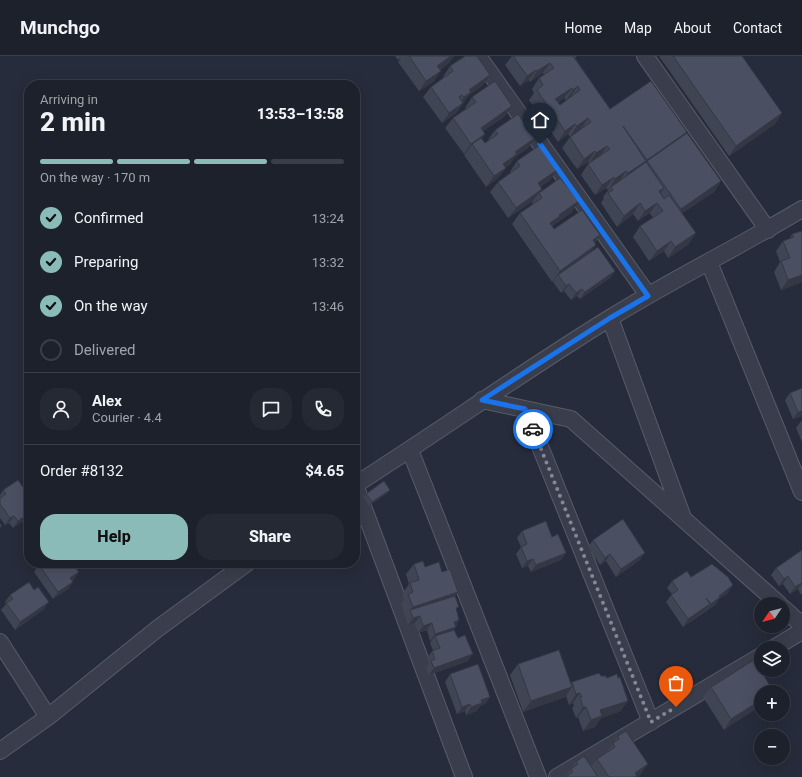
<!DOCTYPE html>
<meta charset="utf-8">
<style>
:root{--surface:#1c212c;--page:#252934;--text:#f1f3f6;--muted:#a0a3a9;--line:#3a3e48;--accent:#8bbbb9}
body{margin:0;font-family:Roboto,sans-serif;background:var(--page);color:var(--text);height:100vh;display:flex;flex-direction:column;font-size:15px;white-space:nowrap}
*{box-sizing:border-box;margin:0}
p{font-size:13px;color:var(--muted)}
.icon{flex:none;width:22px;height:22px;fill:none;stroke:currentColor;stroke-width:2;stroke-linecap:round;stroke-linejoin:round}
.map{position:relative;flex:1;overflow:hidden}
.side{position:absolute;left:24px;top:24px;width:336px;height:488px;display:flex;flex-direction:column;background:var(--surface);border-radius:16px;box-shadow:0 4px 16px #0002,0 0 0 1px var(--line)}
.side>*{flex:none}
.needle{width:26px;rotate:235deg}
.controls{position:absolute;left:754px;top:541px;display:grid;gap:8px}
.controls a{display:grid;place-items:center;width:36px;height:36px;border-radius:50%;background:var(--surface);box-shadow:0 4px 16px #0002,0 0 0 1px var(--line);font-size:20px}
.pin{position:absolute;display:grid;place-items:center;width:34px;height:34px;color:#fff;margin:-41px -17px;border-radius:50% 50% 50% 0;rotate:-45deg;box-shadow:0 0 4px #0007}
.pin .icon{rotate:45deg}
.courier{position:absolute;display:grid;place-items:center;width:40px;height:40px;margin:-20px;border:3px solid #1a73e8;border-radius:50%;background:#fff;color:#222;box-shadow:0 1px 5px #0007}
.headline em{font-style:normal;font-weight:800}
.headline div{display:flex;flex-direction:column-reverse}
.headline{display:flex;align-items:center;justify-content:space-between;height:68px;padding:0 16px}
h1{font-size:26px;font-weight:800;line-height:30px}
.bar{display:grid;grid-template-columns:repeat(4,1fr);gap:6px 4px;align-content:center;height:48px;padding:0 16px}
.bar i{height:5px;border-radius:3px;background:var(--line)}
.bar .selected{background:var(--accent)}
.bar p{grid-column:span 4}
.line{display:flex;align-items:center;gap:10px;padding:0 16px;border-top:1px solid var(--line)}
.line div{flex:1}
.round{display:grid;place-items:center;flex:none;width:42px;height:42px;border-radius:16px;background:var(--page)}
ol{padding:0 16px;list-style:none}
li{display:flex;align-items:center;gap:12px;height:44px}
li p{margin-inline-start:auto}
li .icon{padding:4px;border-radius:50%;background:var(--accent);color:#111;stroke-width:4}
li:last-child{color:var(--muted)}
li i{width:22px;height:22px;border:2px solid var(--line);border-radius:50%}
.button{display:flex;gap:8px;margin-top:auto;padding:8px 16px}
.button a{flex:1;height:46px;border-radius:16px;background:var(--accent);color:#111;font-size:16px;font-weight:800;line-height:46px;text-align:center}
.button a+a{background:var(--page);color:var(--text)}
header{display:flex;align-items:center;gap:24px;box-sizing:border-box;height:56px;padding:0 20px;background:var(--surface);border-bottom:1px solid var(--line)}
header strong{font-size:19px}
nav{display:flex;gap:22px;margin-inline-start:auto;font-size:14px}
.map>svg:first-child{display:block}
</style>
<header>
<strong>Munchgo</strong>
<nav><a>Home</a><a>Map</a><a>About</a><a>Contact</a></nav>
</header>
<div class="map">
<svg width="802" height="721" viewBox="0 0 802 721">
<rect width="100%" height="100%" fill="#262c3b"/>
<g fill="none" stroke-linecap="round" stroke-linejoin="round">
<g stroke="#585c6a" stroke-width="18">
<path id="minor" d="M478,0L648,239
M645,0L768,174
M709,206L802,436
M610,262L683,462
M482,344L571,363L779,548
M525,353L651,666
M410,394L538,721
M355,429C441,374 524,315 610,262C673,223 739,191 802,153
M355,429L464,721
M783,552L802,569
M0,586L48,661
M774,592L802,575
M0,695L48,661L157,573L247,507
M557,721L761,600"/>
</g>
<use href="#minor" stroke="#3a3e4c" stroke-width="16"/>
</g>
<path fill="#404554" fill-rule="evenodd" d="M395,0H454L449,7L440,14L441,15L433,26L419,35L398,6L401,2L398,4Z
M512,0H577L575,2L610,53L687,76L685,79L721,125L714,136L682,157L689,188L668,202L664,195L649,205L633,181L640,170L653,162L650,157L638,165L633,158L617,171L601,147L604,142L603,141L610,132L608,134L606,132L595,139L581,119L588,108L600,100L589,107L588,106L577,113L562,92L570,81L581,73L570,81L568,78L558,86L529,44L534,37L532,33L539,22L544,19L543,17L530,26L529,24L520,30L505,9ZM570,41L560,49L558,47L564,42L566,44Z
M659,0H742L782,57L775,68L729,100Z
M450,10L490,19L483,29L469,39L456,57L442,67L423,41L431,31L444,22L443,21Z
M472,41L505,60L483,75L482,83L485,87L488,85V84L495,74L528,92L515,101L510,108L506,111L498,122L486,131L464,99L466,97L464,98L445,72L453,62L466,53L465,52Z
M517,105L557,114L550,124L540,131L541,136L572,156L555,168L552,171L554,173L600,179L595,187L593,194L615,215L610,222L580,243L577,240L571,244L564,235L561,237L553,226L554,224L552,226L512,168L520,157L533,149L532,147L533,145L508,162L490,136L498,126L511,117L510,116Z
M802,175V226L781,234L774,216L780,206L776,195L783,185L790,182L792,178Z
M802,332V360L793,363L785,344L790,337Z
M801,365H802V386L796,372Z
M29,404V414L25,409Z
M3,434L29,461L13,472L9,467L5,469L0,462V439Z
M390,434L387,437L369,450L363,441L366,438Z
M522,475L552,481L566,497L561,504L531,516L528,510L522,512L516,498L521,491L517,482Z
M593,484L640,504L616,521L606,505L600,509L588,491Z
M802,494V538L801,539L798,533L790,538L783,528L779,530L771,519L776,512Z
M81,507H91L85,512Z
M414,508L442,516L458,536L455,540L456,555L459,564L454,574L458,582L468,605L429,619L426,612L429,607L427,602L433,594L430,587L432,584L430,585L427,574L418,577L415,567L408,569L401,548L404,544L402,538L409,528L406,518Z
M39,509L79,516L74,523L72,525L68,533L53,543L34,516Z
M691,521L728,537L719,543L715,549L683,571L666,546L672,538L667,532L672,525Z
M10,539L44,553L15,574L1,554L6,548L5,546Z
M518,608L571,627L572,626L601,620L621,655L601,662L595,671L583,675L578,661L576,662L572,652L574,650L573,647L569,649L566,640L565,641L523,656L510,619Z
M450,618L490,641L485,648L480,650L477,655L466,659L465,655L457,658L445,626Z
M711,631L774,636L724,674L703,641Z
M618,680L641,718L637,721H565L576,706L591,711L597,703L606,697Z"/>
<path fill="#343845" d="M450,0H454L449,7L430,20L437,10Z
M550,7L543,17L530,26L537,15Z
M536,14L529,24L520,30L527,20Z
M441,15L433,26L419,35L426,25Z
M490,19L483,29L469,39L463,47L457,51L469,34Z
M578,30L570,41L566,44L573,34Z
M572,32L564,42L550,52L555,43Z
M463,47L456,57L442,67L449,57Z
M512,50L505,60L473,82L481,72Z
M782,57L775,68L729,100L736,90Z
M588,62L581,73L570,81L577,70Z
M575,68L568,78L558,86L565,75Z
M687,76L679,86L647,105L641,113L639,115L647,104Z
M485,78L478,89L472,88L466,97L464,98L471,88Z
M535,82L528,92L515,101L510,108L496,118L503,108L515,96Z
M607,90L600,100L589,107L596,97Z
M595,95L588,106L577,113L584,103Z
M646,105L638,115L621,128L628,117Z
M506,112L498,122L486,131L494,120Z
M557,114L550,124L531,138L538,127Z
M626,115L619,126L611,131L608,134L615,123Z
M614,121L606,132L595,139L602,129Z
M721,125L714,136L673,164L681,153Z
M664,132L657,142L659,135Z
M542,133L533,145L508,162L516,152Z
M579,145L572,156L555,168L553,171L542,178L550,167L559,159Z
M640,147L633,158L617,171L624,160Z
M657,147L650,157L638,165L645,155Z
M696,177L689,188L668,202L675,191Z
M600,179L593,190V184Z
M671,185L664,195L649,205L657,195Z
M596,189L589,200L558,219L554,224L552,226L560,215Z
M615,215L610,222L580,243L585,236Z
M802,219V226L781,234L788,224Z
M569,228L564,235L561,237L566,230Z
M582,233L577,240L571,244L576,237Z
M802,355V360L793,363L798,356Z
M390,434L387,437L369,450L372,446Z
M29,457V461L13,472L18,465Z
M14,460L9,467L5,469L10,462Z
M566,497L561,504L531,516L536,509Z
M645,497L640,504L616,521L621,513Z
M610,498L606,505L600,509L605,502Z
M533,503L528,510L522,512L527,505Z
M88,507H91L85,512Z
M79,516L74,523L65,529L70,522Z
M788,520L783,528L779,530L784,523Z
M73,526L68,533L53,543L58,536Z
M802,527L798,533L790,538L795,531Z
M733,529L728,537L719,543L715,549L706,555L711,548L719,540Z
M458,536L450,547L410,554L413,551Z
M49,546L44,553L15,574L20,566Z
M710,548L705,555L683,571L688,563Z
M420,560L415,567L408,569L413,562Z
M459,564L454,572V566Z
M432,567L427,574L418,577L423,570Z
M456,571L451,578L435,580L432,584L430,585L435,578Z
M473,598L468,605L429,619L434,612Z
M572,631L565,641L523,656L531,645Z
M580,637L573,647L569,649L576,638Z
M490,641L485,648L480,650L477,655L466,659L471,651L481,644Z
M761,644V650L724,674L731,663Z
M628,645L621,655L601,662L595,671L583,675L591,664L600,654Z
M470,648L465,655L457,658L462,651Z
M583,651H586L578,661L576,662Z
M648,708L641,718L637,721H632L635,717Z"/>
<path fill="#4a5062" stroke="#343845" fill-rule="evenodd" d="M409,0H451L437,10L441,15L426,25Z
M465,0H477L490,19L469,34L471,36L464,41L462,39L459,41L463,47L449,57L431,31L453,15L450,10Z
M513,0H573L610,53L651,25L687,76L647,104L623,70L646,105L628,117L626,115L615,123L614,121L602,129L588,108L610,93L607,90L596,97L595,95L584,103L570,81L591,66L588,62L577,70L575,68L565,75L537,34L543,29L539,22L554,12L550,7L537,15L536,14L527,20ZM578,30L580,34L560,49L555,43L572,32L573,34Z
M673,0H742L782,57L736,90Z
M495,25L512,50L481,72L485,78L471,88L453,62L476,46L472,41Z
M518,58L535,82L515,96L517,98L503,108L506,112L494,120L472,88L481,82L485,87L498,78L495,74Z
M687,77L721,125L681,153L647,105Z
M540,89L557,114L538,127L542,133L516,152L498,126L520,110L517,105Z
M646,106L664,132L659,135L664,143L669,139L696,177L675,191L671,185L657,195L640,170L663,155L657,147L645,155L640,147L624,160L608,137L613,134L611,131Z
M560,122L579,145L559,159L560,160L550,167L554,173L582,154L600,179L593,184L596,189L560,215L520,157L542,142L539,137Z
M802,175V219L788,224L781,205L790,202L783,185L794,181L792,178Z
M598,191L615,215L585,236L582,233L576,237L569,228L566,230L558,219Z
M802,332V355L798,356L790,337Z
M18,424L29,440V457L18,465L14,460L10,462L0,448V442L6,438L3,434Z
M384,425L390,434L372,446L366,438Z
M623,463L645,497L621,513L610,498L605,502L593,484Z
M546,465L552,481L558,478L566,497L536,509L533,503L527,505L521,491L527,488L522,475Z
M0,467L2,470L0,472Z
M802,494V527L795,531L788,520L784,523L776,512Z
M423,505L425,511L439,506L442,516L450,513L458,536L413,551L408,538L413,536L410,527L419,524L414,508Z
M41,507H72L79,516L70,522L73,526L58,536L39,509Z
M712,508L728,521L733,529L719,540L720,541L711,548L706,542L710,548L688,563L671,539L678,534L672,525L687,515L691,521Z
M29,526L34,534L38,531L49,546L20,566L6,547L13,543L10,539Z
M455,540L459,551L456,552L459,564L454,566L456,571L435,578L432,567L423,570L420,560L413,562L410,554Z
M454,574L458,582L465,579L473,598L434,612L431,605L435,603L432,595L440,592L435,580Z
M559,594L572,631L531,645L518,608Z
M754,604L774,636H761V644L731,663L711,631Z
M478,608L490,641L481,644L482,647L471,651L470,648L462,651L450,618Z
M599,617L601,620H606L607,622L617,618L618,622L620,621L628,645L600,654L602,660L591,664L586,651H583L580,641H582L580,637L576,638L572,626Z
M626,675L648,708L635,717L637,719L634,721H609L597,703L615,691L613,687L619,683L618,680Z
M584,700L598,721H566L573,716L571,713L578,708L576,706Z"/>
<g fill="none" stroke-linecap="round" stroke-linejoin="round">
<path stroke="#848896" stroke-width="4" stroke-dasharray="0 7.2" d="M533,373L651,666L676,651"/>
<path stroke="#1a73e8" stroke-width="5" d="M533,373L525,353L482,344L610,262L648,240L540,88"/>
</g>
</svg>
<div class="controls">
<a><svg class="needle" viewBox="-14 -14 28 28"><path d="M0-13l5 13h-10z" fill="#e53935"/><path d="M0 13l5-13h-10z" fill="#a0a3a9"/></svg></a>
<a><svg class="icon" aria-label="layers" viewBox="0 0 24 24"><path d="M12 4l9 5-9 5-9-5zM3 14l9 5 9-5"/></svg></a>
<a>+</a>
<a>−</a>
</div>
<div class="pin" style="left:676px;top:651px;background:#ea580c"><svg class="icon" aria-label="bag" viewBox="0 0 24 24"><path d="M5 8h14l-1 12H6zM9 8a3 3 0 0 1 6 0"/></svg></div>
<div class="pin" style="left:540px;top:88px;background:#1f2937"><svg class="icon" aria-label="home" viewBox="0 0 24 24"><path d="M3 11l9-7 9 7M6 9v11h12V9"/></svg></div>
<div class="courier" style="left:533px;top:373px"><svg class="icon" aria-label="car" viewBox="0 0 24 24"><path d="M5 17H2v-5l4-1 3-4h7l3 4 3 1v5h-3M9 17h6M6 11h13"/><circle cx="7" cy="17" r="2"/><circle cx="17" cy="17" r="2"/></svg></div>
<section class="side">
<div class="headline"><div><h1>2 min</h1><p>Arriving in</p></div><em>13:53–13:58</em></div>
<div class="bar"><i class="selected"></i><i class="selected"></i><i class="selected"></i><i></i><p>On the way · 170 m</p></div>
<ol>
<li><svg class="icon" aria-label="check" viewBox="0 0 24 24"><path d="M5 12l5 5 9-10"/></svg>Confirmed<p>13:24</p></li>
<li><svg class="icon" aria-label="check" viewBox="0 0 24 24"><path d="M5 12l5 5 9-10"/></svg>Preparing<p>13:32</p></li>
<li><svg class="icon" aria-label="check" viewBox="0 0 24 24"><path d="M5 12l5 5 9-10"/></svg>On the way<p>13:46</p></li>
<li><i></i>Delivered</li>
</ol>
<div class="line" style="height:72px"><a class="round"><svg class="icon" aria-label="person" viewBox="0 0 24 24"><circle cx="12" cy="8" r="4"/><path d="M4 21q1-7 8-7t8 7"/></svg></a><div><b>Alex</b><p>Courier · 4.4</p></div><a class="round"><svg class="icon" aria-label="chat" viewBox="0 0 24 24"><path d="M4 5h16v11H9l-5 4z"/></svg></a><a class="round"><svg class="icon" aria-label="phone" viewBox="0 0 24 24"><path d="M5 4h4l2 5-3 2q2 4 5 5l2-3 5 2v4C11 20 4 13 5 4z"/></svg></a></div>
<div class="line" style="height:52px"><div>Order #8132</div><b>$4.65</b></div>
<div class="button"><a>Help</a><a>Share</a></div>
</section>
</div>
